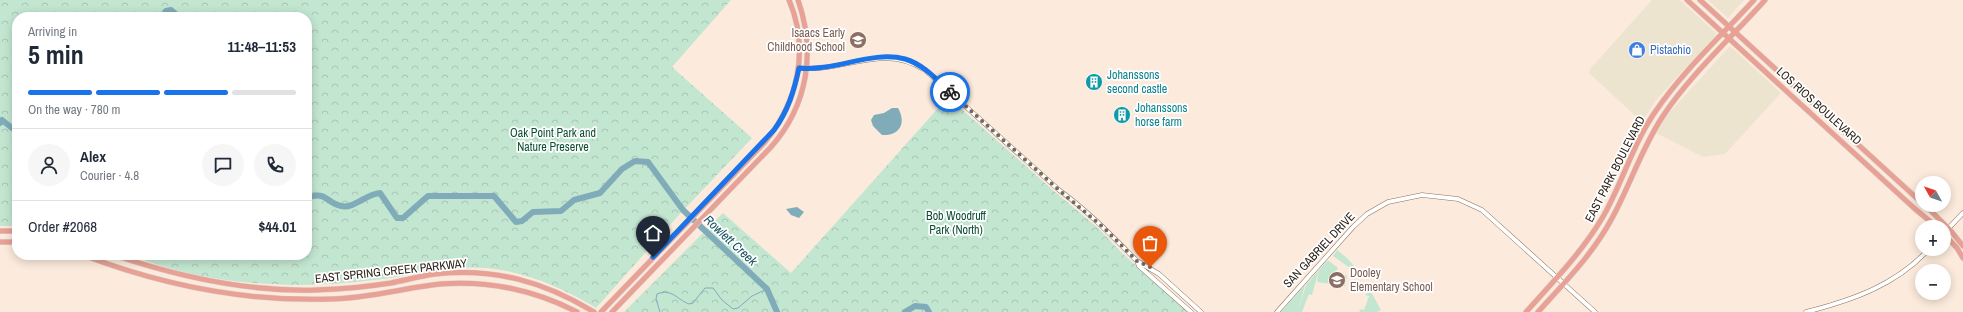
<!DOCTYPE html>
<meta charset="utf-8">
<style>
:root{--surface:#fff;--page:#f6f6f7;--text:#1f2937;--muted:#747a83;--line:#e0e1e3;--accent:#1a73e8}
body{margin:0;font-family:"Archivo Narrow",sans-serif;background:var(--page);color:var(--text);height:100vh;display:flex;flex-direction:column;font-size:15px;white-space:nowrap}
*{box-sizing:border-box;margin:0}
p{font-size:13px;color:var(--muted)}
.icon{flex:none;width:22px;height:22px;fill:none;stroke:currentColor;stroke-width:2;stroke-linecap:round;stroke-linejoin:round}
.map{position:relative;flex:1;overflow:hidden}
.side{position:absolute;left:12px;top:12px;width:300px;height:248px;display:flex;flex-direction:column;background:var(--surface);border-radius:16px;box-shadow:0 2px 10px #0003}
.side>*{flex:none}
.needle{width:26px;rotate:310deg}
.controls{position:absolute;left:1915px;top:176px;display:grid;gap:8px}
.controls a{display:grid;place-items:center;width:36px;height:36px;border-radius:50%;background:var(--surface);box-shadow:0 2px 10px #0003;font-size:20px}
.pin{position:absolute;display:grid;place-items:center;width:34px;height:34px;color:#fff;margin:-41px -17px;border-radius:50% 50% 50% 0;rotate:-45deg;box-shadow:0 0 4px #0007}
.pin .icon{rotate:45deg}
.courier{position:absolute;display:grid;place-items:center;width:40px;height:40px;margin:-20px;border:3px solid #1a73e8;border-radius:50%;background:#fff;color:#222;box-shadow:0 1px 5px #0007}
.overview em{font-style:normal;font-weight:700}
.overview div{display:flex;flex-direction:column-reverse}
.overview{display:flex;align-items:center;justify-content:space-between;height:68px;padding:0 16px}
h1{font-size:26px;font-weight:700;line-height:30px}
.bar{display:grid;grid-template-columns:repeat(4,1fr);gap:6px 4px;align-content:center;height:48px;padding:0 16px}
.bar i{height:5px;border-radius:3px;background:var(--line)}
.bar .active{background:var(--accent)}
.bar p{grid-column:span 4}
.line{display:flex;align-items:center;gap:10px;padding:0 16px;border-top:1px solid var(--line)}
.line div{flex:1}
.round{display:grid;place-items:center;flex:none;width:42px;height:42px;border-radius:21px;background:var(--page)}
.map>svg:first-child{display:block}
</style>
<div class="map">
<svg width="1963" height="312" viewBox="0 0 1963 312">
<defs>
<pattern id="park-crowns" width="20" height="18" patternUnits="userSpaceOnUse"><rect width="20" height="18" fill="#c3e6d1"/><path d="M2 6a3 3 0 1 1 6 0M12 15a3 3 0 1 1 6 0" fill="none" stroke="#a8c5b3"/></pattern>
</defs>
<rect width="100%" height="100%" fill="#fcebdc"/>
<path fill="#ede4cf" d="M1652,0H1680L1716,33V35L1656,100L1642,122L1589,73L1590,69Z
M1708,0H1744L1728,18Z
M1730,46L1781,93L1725,154L1703,157L1656,133L1668,114Z"/>
<path fill="#c3e6d1" d="M1337,250L1347,258L1361,274L1349,271L1350,268L1333,256Z
M1327,261H1329L1338,268L1336,271L1343,277L1345,275L1347,276L1345,286L1317,282L1319,270Z
M1319,270L1312,295L1309,294L1302,312H1298L1306,285Z
M1305,285L1298,312H1281Z
M1370,290L1381,310L1377,312H1359L1361,309L1364,310L1369,296L1365,295Z"/>
<path fill="url(#park-crowns)" d="M0,0H731L672,67L752,138L678,216L596,308C566,290 535,276 501,270C458,262 417,275 374,280C297,290 204,286 132,255H307V17H17V226H0Z
M948,97L1055,192L1098,228L1122,253L1188,312H624L723,213L791,273Z"/>
<path fill="#80acba" d="M892,108H898C907,124 899,136 882,135L873,126L871,120L874,115L884,113Z
M797,207L804,212L799,218L791,215L786,209Z"/>
<g fill="none" stroke-linecap="round" stroke-linejoin="round">
<path stroke="#80acba" stroke-width="1" d="M660,312L656,299L657,294C672,288 676,299 689,304L693,303L705,288H713L722,300L733,309L738,308L752,296L767,289"/>
<path stroke="#80acba" stroke-width="6" d="M162,17L166,11L171,10L179,17
M0,123L2,120L17,132
M307,198C326,190 326,203 341,206C354,209 366,194 380,193L397,218H403L428,196H494L516,222L522,221L533,212L561,211L574,200L600,193L622,169L635,161L648,162L683,210L767,289L777,312
M905,312L915,306L926,307L929,312"/>
<g stroke="#8a725c" stroke-width="5">
<path id="minor" d="M799,68C845,73 882,42 925,70L1059,190C1088,211 1112,236 1137,261L1139,266L1191,312
M1944,233L1963,213
M1137,261L1159,274L1201,312
M1277,312L1353,227L1367,214L1388,202L1422,195L1458,199L1482,210L1595,312
M1806,312C1853,300 1896,285 1929,249"/>
</g>
<g stroke="#d9d7d6" stroke-width="6">
<path id="major" d="M1687,0L1915,209L1937,227
M1700,0L1922,203
M1925,205L1951,231L1963,246
M0,231H17
M1944,234L1957,248L1963,258
M0,242H17
M83,255C164,286 246,302 332,299C369,298 404,288 440,284C487,280 535,290 577,312
M114,255C179,277 247,292 316,290C341,289 366,287 391,283C406,280 421,276 435,274C495,268 543,281 594,312
M100,261L102,255
M601,312L765,142C798,102 810,49 789,0
M612,312L771,147C808,105 816,52 798,0
M1526,312C1554,281 1583,251 1604,215C1623,181 1633,144 1655,112C1683,71 1721,36 1754,0
M1538,312C1565,282 1592,255 1611,220C1630,186 1641,149 1663,116C1690,75 1732,37 1765,0"/>
</g>
<use href="#minor" stroke="#fff" stroke-width="4"/>
<use href="#major" stroke="#e8a194" stroke-width="5"/>
</g>
<g fill="none" stroke-linecap="round" stroke-linejoin="round">
<path stroke="#75695e" stroke-width="4" stroke-dasharray="0 7.2" d="M950,92L1059,190L1104,228L1137,261L1150,267"/>
<path stroke="#1a73e8" stroke-width="5" d="M653,257L774,130C788,111 794,91 799,68C834,72 872,50 905,59C923,64 937,80 950,92"/>
</g>
<defs>
<g id="school-disc" transform="scale(0.9)"><circle r="9.5" fill="#8d6e63" stroke="#fff"/><path d="M0-5L7-2L0 1L-7-2ZM-4 1L0 2.5L4 1V4Q0 6-4 4Z" fill="#fff"/></g>
<g id="shop-disc" transform="scale(0.9)"><circle r="9.5" fill="#3f7fe0" stroke="#fff"/><path d="M-5-2.5h2.3a2.7 3.5 0 0 1 5.4 0H5L5.5 6h-11ZM-1.5-2.5h3a1.5 2.3 0 0 0-3 0Z" fill="#fff"/></g>
<g id="building-disc" transform="scale(0.9)"><circle r="9.5" fill="#0f9aa8" stroke="#fff"/><path d="M-4-6H4V6H1V3H-1V6H-4ZM-2.5-4.3h1.7v1.8h-1.7ZM.8-4.3h1.7v1.8H.8ZM-2.5-1h1.7V.8h-1.7ZM.8-1h1.7V.8H.8Z" fill="#fff"/></g>
</defs>
<g fill-rule="evenodd">
<use href="#school-disc" x="858" y="40"/>
<use href="#shop-disc" x="1637" y="50"/>
<use href="#building-disc" x="1094" y="82"/>
<use href="#building-disc" x="1122" y="115"/>
<use href="#school-disc" x="1337" y="280"/>
</g>
<g text-anchor="middle" stroke-width="3.5" stroke-linejoin="round" paint-order="stroke">
<g font-size="12" fill="#785e54" stroke="#fff" text-anchor="end">
<text x="845" y="37">Isaacs Early<tspan x="845" dy="14">Childhood School</tspan></text>
<text x="1350" y="277" text-anchor="start">Dooley<tspan x="1350" dy="14">Elementary School</tspan></text>
</g>
<g font-size="12" fill="#366cbe" stroke="#fff" text-anchor="start">
<text x="1650" y="54">Pistachio</text>
</g>
<g font-size="12" fill="#0d838f" stroke="#fff" text-anchor="start">
<text x="1107" y="79">Johanssons<tspan x="1107" dy="14">second castle</tspan></text>
<text x="1135" y="112">Johanssons<tspan x="1135" dy="14">horse farm</tspan></text>
</g>
<g font-size="12" fill="#2d231a" stroke="#fff">
<text transform="translate(1819 106) rotate(42)" y="4">LOS RIOS BOULEVARD</text>
<text transform="translate(1615 169) rotate(-63)" y="4">EAST PARK BOULEVARD</text>
<text transform="translate(1319 250) rotate(-47)" y="4">SAN GABRIEL DRIVE</text>
<text transform="translate(391 271) rotate(-6)" y="4">EAST SPRING CREEK PARKWAY</text>
</g>
<g font-size="12" fill="#0c4f32" stroke="#fff">
<text x="553" y="137">Oak Point Park and<tspan x="553" dy="14">Nature Preserve</tspan></text>
<text x="956" y="220">Bob Woodruff<tspan x="956" dy="14">Park (North)</tspan></text>
</g>
<g font-size="13" font-style="italic" fill="#12505f" stroke="#fff">
<text transform="translate(731 240) rotate(43)" y="5">Rowlett Creek</text>
</g>
</g>
</svg>
<div class="controls">
<a><svg class="needle" viewBox="-14 -14 28 28"><path d="M0-13l5 13h-10z" fill="#e53935"/><path d="M0 13l5-13h-10z" fill="#747a83"/></svg></a>
<a>+</a>
<a>−</a>
</div>
<div class="pin" style="left:1150px;top:267px;background:#ea580c"><svg class="icon" aria-label="bag" viewBox="0 0 24 24"><path d="M5 8h14l-1 12H6zM9 8a3 3 0 0 1 6 0"/></svg></div>
<div class="pin" style="left:653px;top:257px;background:#1f2937"><svg class="icon" aria-label="home" viewBox="0 0 24 24"><path d="M3 11l9-7 9 7M6 9v11h12V9"/></svg></div>
<div class="courier" style="left:950px;top:92px"><svg class="icon" aria-label="bike" viewBox="0 0 24 24"><circle cx="6" cy="16" r="4"/><circle cx="18" cy="16" r="4"/><path d="M6 16l4-8h5l3 8M10 8l3 8H6M13 5h3"/></svg></div>
<section class="side">
<div class="overview"><div><h1>5 min</h1><p>Arriving in</p></div><em>11:48–11:53</em></div>
<div class="bar"><i class="active"></i><i class="active"></i><i class="active"></i><i></i><p>On the way · 780 m</p></div>
<div class="line" style="height:72px"><a class="round"><svg class="icon" aria-label="person" viewBox="0 0 24 24"><circle cx="12" cy="8" r="4"/><path d="M4 21q1-7 8-7t8 7"/></svg></a><div><b>Alex</b><p>Courier · 4.8</p></div><a class="round"><svg class="icon" aria-label="chat" viewBox="0 0 24 24"><path d="M4 5h16v11H9l-5 4z"/></svg></a><a class="round"><svg class="icon" aria-label="phone" viewBox="0 0 24 24"><path d="M5 4h4l2 5-3 2q2 4 5 5l2-3 5 2v4C11 20 4 13 5 4z"/></svg></a></div>
<div class="line" style="height:52px"><div>Order #2068</div><b>$44.01</b></div>
</section>
</div>
